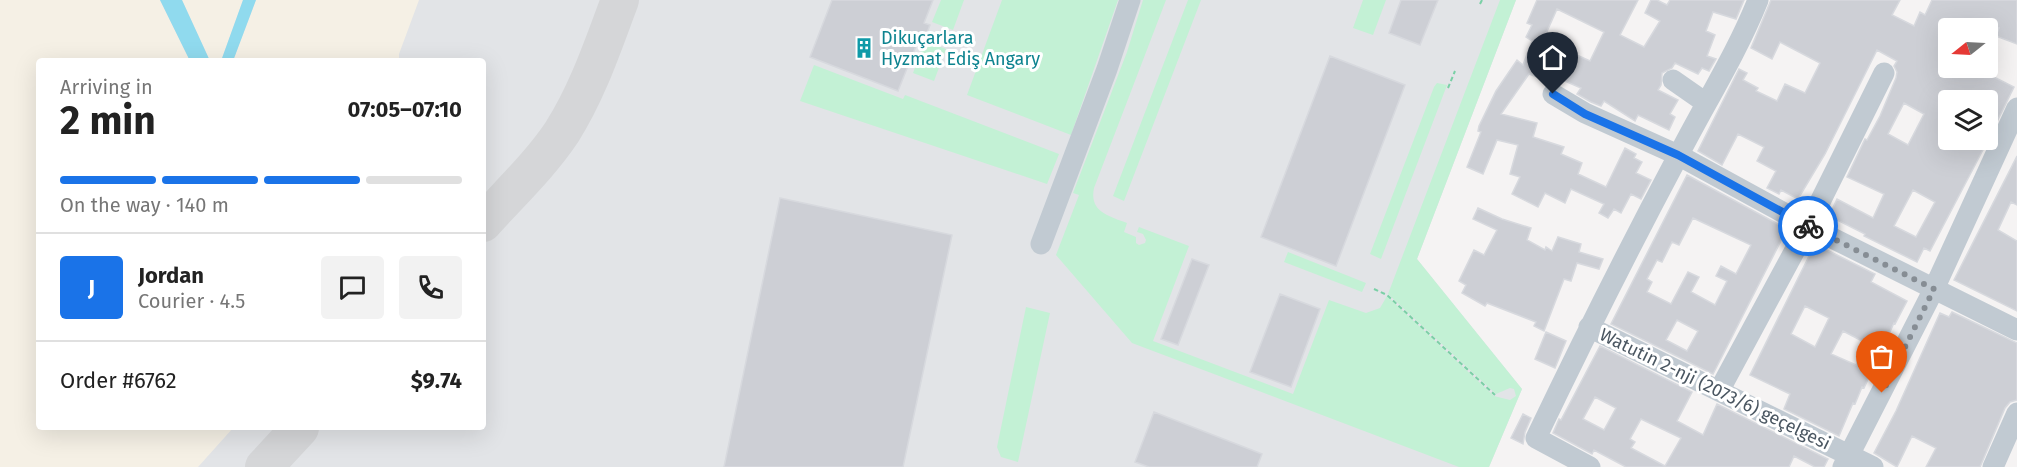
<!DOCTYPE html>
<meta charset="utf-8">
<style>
:root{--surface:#fff;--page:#f2f2f2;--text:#222;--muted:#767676;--line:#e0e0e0;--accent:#1a73e8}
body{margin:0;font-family:"Fira Sans",sans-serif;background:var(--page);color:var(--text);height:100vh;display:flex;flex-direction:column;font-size:22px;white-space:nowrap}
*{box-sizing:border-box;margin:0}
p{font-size:20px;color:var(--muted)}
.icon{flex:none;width:33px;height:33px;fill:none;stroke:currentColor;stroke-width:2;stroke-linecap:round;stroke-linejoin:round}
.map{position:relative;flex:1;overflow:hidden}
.drawer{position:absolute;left:36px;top:58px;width:450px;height:372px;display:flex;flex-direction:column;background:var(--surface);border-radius:6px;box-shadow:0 6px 24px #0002}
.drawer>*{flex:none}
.needle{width:39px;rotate:252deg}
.buttons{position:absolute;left:1938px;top:18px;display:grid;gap:12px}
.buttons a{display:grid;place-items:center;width:60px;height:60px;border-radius:6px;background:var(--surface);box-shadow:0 6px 24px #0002;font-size:30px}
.pin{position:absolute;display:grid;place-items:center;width:51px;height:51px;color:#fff;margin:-62px -26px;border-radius:50% 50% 50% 0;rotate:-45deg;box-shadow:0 0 6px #0007}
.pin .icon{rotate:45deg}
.courier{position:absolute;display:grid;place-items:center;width:60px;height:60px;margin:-30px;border:4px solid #1a73e8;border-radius:50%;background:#fff;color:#222;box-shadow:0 2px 8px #0007}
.head em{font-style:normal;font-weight:700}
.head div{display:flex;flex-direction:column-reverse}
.head{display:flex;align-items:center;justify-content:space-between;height:102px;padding:0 24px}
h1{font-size:39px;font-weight:700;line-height:45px}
.bar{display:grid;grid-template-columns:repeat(4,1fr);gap:9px 6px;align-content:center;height:72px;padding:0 24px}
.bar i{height:8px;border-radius:4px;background:var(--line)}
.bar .active{background:var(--accent)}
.bar p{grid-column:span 4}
.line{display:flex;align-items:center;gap:15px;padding:0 24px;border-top:2px solid var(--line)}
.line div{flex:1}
.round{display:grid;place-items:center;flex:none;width:63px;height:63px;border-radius:6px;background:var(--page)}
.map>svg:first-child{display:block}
</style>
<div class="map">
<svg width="2017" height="467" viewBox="0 0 2017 467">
<rect width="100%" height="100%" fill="#f5f3f3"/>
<path fill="#e2e4e7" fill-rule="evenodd" d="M0,0H1516L1417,259L1522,389L1489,467H0ZM39,62H483V428H39Z"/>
<path fill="#c3f1d5" d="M941,0H964L953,30L932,22Z
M1002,0H1118L1071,135L967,95Z
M1143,0H1166L1094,188C1089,212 1109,216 1127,223L1124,232L1136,237V243L1139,245L1145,243L1146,240L1143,234L1137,232L1139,227L1189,246L1153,341L1293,394L1329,300L1366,313L1380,308L1387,296L1494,396L1510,400L1516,396L1514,389L1510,388L1496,394L1388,294L1500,0H1516L1417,259L1522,389L1489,467H1459L1132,343L1056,255L1079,195L1073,193L1127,52Z
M1188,0H1201L1124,201L1113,196Z
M1363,0H1386L1373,35L1353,28Z
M925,41L946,49L934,81L913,73Z
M814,65L903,99L905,95L1059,154L1047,184L800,101Z
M1437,83L1447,85L1381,259L1370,254L1434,87Z
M1288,252L1366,283L1362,292L1284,262Z
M1026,307L1050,313L1018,462L1001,457L997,447Z"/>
<path fill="#f5f0e5" d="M0,0H160L190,61L39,62V428H233L198,467H0Z
M182,0H243L221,61H210Z
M256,0H419L399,54V61H233Z"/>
<path fill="#90daee" d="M160,0H182L210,61H190Z
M243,0H256L233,61H221Z"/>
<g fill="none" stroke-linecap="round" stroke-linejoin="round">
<path stroke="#d5d6d8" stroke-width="38" d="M483,223C509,194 540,165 562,132C588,91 603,45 620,0
M264,467L300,428"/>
</g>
<path fill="#cdcfd5" stroke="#d7d9de" stroke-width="1.5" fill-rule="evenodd" d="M832,0H933L924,23L930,25L925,38L920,36L898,91L810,57Z
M1401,0H1438L1420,45L1389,33Z
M1537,0H1638L1620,35L1644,47L1660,21L1645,13L1651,0H1657L1667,5L1670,0H1744L1736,19L1713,12L1706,31L1715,35L1707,56L1716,59L1709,71L1702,68L1698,74L1675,63L1672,68L1662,73L1661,85L1658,90L1678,100L1670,114L1675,117L1669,130L1638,115L1635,121L1604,101L1601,106L1591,102L1577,94L1581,88L1551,75L1548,81L1529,74L1501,114L1537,123L1533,137L1564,147L1561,154L1582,163L1578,174L1606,187L1625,148L1636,154L1634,158L1642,162L1636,173L1651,180L1641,199L1631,194L1621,213L1614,209L1608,218L1599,213L1604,204L1571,189L1565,203L1545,193L1538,207L1512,194L1520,177L1510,174L1518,145L1497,140L1483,174L1467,167L1481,132L1478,131L1479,126L1496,91L1517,60L1523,65L1532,41L1526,37L1532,25L1527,23ZM1557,9L1604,32L1590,61L1559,47L1561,44L1545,36Z
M1771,0H1900L1892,15L1914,26L1920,12L1925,15L1932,0H2017V44L1996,36L1999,28H1948V68H1976L2014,87L1985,146L1930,251L1924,248L1917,262L1864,236L1865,234L1829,216L1837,199L1873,218L1884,194L1847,177L1865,139L1867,140L1880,116L1896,78L1897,72L1894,66L1897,61L1877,50L1825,154L1798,199L1781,190L1779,194L1767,188L1776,171L1757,161L1764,147L1738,134L1722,165L1698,151L1739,69L1747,73L1743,80L1758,88L1756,91L1777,101L1785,84L1805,93L1820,63L1780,42L1772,59L1751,48ZM1967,97L1975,100H1988V140H1948V100H1965ZM1904,103L1924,114L1908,145L1888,134ZM1913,190L1935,202L1916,237L1894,226Z
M1330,56L1405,85L1336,266L1261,237Z
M2017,156V205L2011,202L1998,230L2017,241V311L1954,280Z
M1687,175L1787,229L1713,374L1611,324ZM1693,218L1751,245L1736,274L1721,266L1716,276L1727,281L1715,305L1691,292L1699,277L1688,272L1671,304L1647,292L1652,282L1647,279L1657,260L1662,262L1672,242L1679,245ZM1677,320L1698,331L1687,351L1666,340Z
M780,198L952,235L903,467H724Z
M1478,208L1502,219L1531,228L1527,240L1545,250L1546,247L1552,251L1558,237L1581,244L1579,252L1603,259L1599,269L1577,263L1571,281L1564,279L1544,331L1534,326L1536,322L1487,303L1485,306L1462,293L1466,285L1459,281L1474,250L1484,255L1497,230L1473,219Z
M1815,244L1875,274L1871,282L1907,301L1895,324L1894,323L1864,388L1862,387L1855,404L1853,403L1839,436L1784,409L1790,394L1750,375ZM1805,306L1829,318L1815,347L1791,334ZM1843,331L1866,343L1856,365L1831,354Z
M1192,259L1209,265L1178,345L1161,339Z
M1280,294L1320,309L1291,387L1250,372Z
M1952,312L2017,343V400L2010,402L2005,408L1980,467H1926L1936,448L1912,436L1897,467L1874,453L1896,411L1940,313L1949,317Z
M1546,332L1566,341L1555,368L1535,359Z
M1600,346L1692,392L1677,421L1703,435L1717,404L1828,459L1824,467H1815L1794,456L1789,467H1626L1594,450L1592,454L1553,433L1559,419L1561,420ZM1595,397L1616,408L1604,430L1583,419ZM1641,419L1681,438L1665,466L1631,448L1635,442L1630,439Z
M1154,412L1262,454L1257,467H1149L1135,462Z
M1523,414L1531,418L1525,432L1523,444L1511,438Z"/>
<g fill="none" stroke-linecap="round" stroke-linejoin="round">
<path stroke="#7ad0a6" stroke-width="2" stroke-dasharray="4.5 3" stroke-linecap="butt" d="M1480,4L1482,0
M1448,88L1455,71
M1374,289L1387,295L1495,395"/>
<path stroke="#c1cad2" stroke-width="21" d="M1673,80L1706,103
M1553,94L1585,113L1678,155L1808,226L2017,330
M1041,244L1107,69L1130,0
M1589,327L1873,467
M1719,391L1808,226L1884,73
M1590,467L1536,438C1581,344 1628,250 1677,158C1704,105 1736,55 1758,0
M1843,467L1934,289L2017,108
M1993,467L2017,413"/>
</g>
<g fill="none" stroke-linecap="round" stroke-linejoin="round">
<path stroke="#868d94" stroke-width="6" stroke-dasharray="0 10.8" d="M1808,226L1934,289L1882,393"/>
<path stroke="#1a73e8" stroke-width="8" d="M1553,94L1585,114L1678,155L1808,226"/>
</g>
<defs>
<g id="building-bare" transform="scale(1.62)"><path d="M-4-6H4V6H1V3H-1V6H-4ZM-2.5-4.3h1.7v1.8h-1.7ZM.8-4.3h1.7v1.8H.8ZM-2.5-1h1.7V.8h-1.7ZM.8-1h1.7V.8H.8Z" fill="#0f9aa8" stroke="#fff" stroke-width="2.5" paint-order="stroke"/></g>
</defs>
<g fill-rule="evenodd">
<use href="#building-bare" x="864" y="48"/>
</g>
<g text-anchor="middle" stroke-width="6" stroke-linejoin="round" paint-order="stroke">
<g font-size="18" fill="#0d838f" stroke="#fff" text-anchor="start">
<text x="881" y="44">Dikuçarlara<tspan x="881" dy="21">Hyzmat Ediş Angary</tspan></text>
</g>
<g font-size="18" fill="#4a5661" stroke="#fff">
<text transform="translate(1715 389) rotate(26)" y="6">Watutin 2-nji (2073/6) geçelgesi</text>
</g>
</g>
</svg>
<div class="buttons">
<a><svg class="needle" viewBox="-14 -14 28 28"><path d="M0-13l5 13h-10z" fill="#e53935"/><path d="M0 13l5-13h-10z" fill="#767676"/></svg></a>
<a><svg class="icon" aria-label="layers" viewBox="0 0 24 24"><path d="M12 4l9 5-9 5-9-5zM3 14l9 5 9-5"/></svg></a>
</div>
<div class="pin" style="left:1882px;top:393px;background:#ea580c"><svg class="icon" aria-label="bag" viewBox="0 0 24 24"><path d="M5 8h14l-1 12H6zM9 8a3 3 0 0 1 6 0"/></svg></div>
<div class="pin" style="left:1553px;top:94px;background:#1f2937"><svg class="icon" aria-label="home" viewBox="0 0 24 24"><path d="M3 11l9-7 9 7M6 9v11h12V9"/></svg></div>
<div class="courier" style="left:1808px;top:226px"><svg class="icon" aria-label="bike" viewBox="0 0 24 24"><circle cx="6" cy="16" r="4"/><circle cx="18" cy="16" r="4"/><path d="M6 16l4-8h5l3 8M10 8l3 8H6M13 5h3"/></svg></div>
<section class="drawer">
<div class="head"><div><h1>2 min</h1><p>Arriving in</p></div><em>07:05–07:10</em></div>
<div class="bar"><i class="active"></i><i class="active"></i><i class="active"></i><i></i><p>On the way · 140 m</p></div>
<div class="line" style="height:108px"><b class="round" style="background:var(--accent);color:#fff">J</b><div><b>Jordan</b><p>Courier · 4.5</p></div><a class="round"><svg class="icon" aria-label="chat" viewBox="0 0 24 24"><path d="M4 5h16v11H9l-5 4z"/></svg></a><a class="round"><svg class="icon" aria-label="phone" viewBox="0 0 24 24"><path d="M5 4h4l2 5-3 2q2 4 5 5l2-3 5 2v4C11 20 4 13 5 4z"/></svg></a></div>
<div class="line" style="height:78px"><div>Order #6762</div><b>$9.74</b></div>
</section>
</div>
